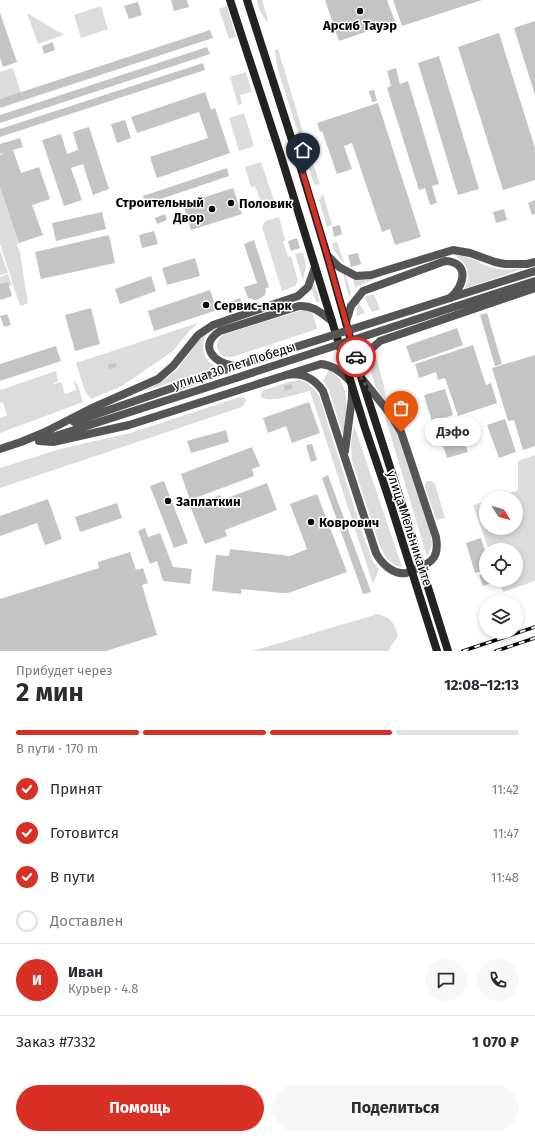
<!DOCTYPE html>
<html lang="ru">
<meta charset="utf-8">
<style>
:root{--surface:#fff;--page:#f7f7f7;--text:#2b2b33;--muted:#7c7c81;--line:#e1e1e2;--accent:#d93025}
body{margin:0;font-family:"Fira Sans",sans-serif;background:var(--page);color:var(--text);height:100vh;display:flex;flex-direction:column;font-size:15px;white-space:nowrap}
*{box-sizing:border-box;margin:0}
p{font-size:13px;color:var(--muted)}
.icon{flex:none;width:22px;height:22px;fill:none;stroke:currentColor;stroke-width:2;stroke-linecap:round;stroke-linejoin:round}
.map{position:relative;height:651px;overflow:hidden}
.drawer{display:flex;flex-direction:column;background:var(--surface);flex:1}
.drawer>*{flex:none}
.needle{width:26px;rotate:127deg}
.fabs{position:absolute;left:479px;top:491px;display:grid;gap:8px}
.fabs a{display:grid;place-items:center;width:44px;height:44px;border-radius:50%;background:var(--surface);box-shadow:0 2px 6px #0003;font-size:20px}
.pin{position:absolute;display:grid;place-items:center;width:34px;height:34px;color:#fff;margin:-41px -17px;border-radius:50% 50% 50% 0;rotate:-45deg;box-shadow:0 0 4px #0007}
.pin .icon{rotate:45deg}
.courier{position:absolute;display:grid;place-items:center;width:40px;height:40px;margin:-20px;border:3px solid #d93025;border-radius:50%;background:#fff;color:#222;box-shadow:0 1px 5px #0007}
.bubble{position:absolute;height:28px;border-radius:14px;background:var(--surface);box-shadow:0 2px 6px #0003;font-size:13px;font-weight:700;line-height:28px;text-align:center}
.summary em{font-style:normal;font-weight:700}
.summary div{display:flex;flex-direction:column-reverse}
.summary{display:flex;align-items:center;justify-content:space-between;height:68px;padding:0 16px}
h1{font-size:26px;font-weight:700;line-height:30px}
.bar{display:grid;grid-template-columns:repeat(4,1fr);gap:6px 4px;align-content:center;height:48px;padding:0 16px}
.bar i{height:5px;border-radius:3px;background:var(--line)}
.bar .current{background:var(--accent)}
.bar p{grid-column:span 4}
.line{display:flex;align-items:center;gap:10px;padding:0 16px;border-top:1px solid var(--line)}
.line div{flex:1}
.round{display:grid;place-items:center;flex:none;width:42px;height:42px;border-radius:21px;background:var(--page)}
ol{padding:0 16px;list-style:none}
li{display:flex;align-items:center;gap:12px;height:44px}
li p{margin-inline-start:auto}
li .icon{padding:4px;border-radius:50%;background:var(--accent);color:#fff;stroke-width:4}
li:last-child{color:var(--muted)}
li i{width:22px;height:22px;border:2px solid var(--line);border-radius:50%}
.action{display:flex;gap:8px;margin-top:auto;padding:8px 16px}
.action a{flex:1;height:46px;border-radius:24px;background:var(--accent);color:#fff;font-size:16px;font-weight:700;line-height:46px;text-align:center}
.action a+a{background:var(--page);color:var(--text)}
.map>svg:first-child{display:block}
</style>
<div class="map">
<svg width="535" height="651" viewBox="0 0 535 651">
<rect width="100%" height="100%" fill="#fff"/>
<path fill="#dcdcdc" d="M257,0H262L268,20L266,21L259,9Z
M101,6L108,29L81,38L74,15Z
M227,6L236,37L229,39L219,9Z
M27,13L64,35L38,44Z
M278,49L303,132L301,142L277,67L275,50Z
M13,68L21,93L0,99V72Z
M246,72L252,92L240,95L242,104L238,105L230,77Z
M244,113L254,146L239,151L229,118Z
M307,144L320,184L317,185L314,184L304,155Z
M261,162L277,209L270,210L263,208L255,186L251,187L245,167Z
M0,187L19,243L17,244L20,253L28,303L20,306L0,244Z
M323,194L332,225L327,227L319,200Z
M279,217L285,241H283L288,257L291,256L298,281L295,286L282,291L262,227L265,221Z
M337,242L345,265L335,252L332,243Z
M0,250L8,273L0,275Z
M303,252L306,266L303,280L295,254Z
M454,255C469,255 479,264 493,268C504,271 515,269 525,268L464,289C472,277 468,262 454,255Z
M8,274L12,285L9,286L7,282L0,284V277Z
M343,274L346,276L351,293L349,297Z
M379,277L360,285L355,288L353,278L367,279Z
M314,283L320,303L316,301L311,287Z
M374,294L380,309L372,312L364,297Z
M358,302L365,313L356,316Z
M306,309L312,311L317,329L232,357C217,359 211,341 225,334Z
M198,323L190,330L173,351L122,386L91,399L85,391L76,363Z
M207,332C200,346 202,359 216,367L142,392C155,385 169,378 179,367C189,356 195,342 207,332Z
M375,354L384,386L387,404C376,390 365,370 375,354Z
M329,370C352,383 347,412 343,435L329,390L323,381Z
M56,371L58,381L51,385L61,382L65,394L76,390L73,379L78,386L83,402L0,433V418L7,415L3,402L0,403V390Z
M300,380C309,383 314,388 319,396L365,541L373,562L379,569L373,584L310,391C299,393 271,404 261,397V393L264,390L289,382Z
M240,397L244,398L246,401L242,407L0,488V468L60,449L130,433Z
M385,417L393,425L396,431L431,534L432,545L427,557Z
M354,425L402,567L395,565L387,559L380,546L352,461L351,444Z
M535,455V581L503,592L499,580H516V550H489L473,505L486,501V528H516V498H494L518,490V461Z
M427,481H431L435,484L445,518L436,520L425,487V485Z
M378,614C392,619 394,622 398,636L388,651H252Z"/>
<path fill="#c4c4c4" d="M171,0H187L189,7L174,11Z
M325,0H387L395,22L339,41Z
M393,0H482L402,26Z
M138,2L142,15L129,19L124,6Z
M0,13L17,62L3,67L0,58Z
M535,21V95L514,28Z
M210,30L213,38L0,108V99Z
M499,33L535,148V180L503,190L458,47Z
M53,42L55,50L44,54L42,46Z
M207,47L210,54L0,123V115Z
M439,56L479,189L458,195L418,63Z
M203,63L205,70L0,137V129Z
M396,68L400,84L408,81L439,184L432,186L437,203L430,205L425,188L419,190L387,88L391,86L387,71Z
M374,90L377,101L372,102L369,91Z
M205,92L211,110L215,108L230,153L157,178L150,157L208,138L199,112L137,133L131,117Z
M378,103L421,237L395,245L390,229L382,232L352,143L344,146L352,169L337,174L322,131L320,132L317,123Z
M125,120L131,138L117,143L111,124Z
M89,127L109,189L93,195L83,164L71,168L82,200L64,206L42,140L61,134L67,154L78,150L73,132Z
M20,138L23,147L13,150L21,173L39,167L50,199L32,205L43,235L19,243L0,187V155L5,153L0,154V144Z
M227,168L229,176L146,204L143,196Z
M233,188L242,214L191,230L183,204Z
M535,200V214L532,215L528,203Z
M504,209L507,220L496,223L493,212Z
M102,212L106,229L56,241L52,223Z
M165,214L167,220L157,224L155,218Z
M340,225L342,234L334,237L332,227Z
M154,231L158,244L142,248L139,235Z
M109,235L115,263L41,279L35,252Z
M297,238L300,248L291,251L288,241Z
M254,240L269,287L265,289L266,292L265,295L261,298L256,300L248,298L244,287L257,283L244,244Z
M358,253L361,264L351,267L348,255Z
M195,258L200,276L167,285L162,268Z
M151,276L156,291L120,304L115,289Z
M8,282L12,296L0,300V284Z
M210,290L217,310L154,331L148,311Z
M240,298L243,306L230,310L228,303Z
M91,308L100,344L75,351L65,315Z
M487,313L502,364L495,366L480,315Z
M7,314L11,325L4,327L0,316Z
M457,328L463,345L412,363L406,346Z
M473,345L486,385L491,383L497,403L458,416L445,378L438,380L436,372L419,378L415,364Z
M56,346L61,361L0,381V364Z
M535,355V446L523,450L514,420L508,421L492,368Z
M116,363L117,367L109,369L108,365Z
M291,384L293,388L285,391L284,386Z
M445,389L453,415L432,422L424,395Z
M309,402L320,433L292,443L286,426L268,433L263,418Z
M505,419L516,452L499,458L487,425Z
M459,425L468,452L447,458L438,431Z
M226,430L229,442L191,453L187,441Z
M312,444L317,460L311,462L306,445Z
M252,447L260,466L252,469L254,476L190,500L181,474Z
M328,475L371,592L363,594L322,478Z
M164,481L188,543L174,548L150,486Z
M267,483L277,510L225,530L227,536L205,544L190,506L220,495L222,500Z
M317,494L347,572L288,593H281L241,589V594L212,591L216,555L229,556L230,549L290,556L307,549L290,504Z
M48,499L62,539L45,545L37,523L0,536V516Z
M117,503L122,518L80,532L75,517Z
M145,528L148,537L160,533L173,567L192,569L190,584L163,581L157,561L150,564L138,531Z
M481,538L486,555V570L475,573L466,543Z
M130,552L136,570L143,568L148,583L142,585L157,635L106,651H0V599L99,568L98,562Z
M486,573V580H501L483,586L479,575Z"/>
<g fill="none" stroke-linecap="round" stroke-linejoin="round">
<path stroke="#555" stroke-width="8" d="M327,255L339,267L356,276L371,275L453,250L470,253L495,262L505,264H527L535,262
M453,297L535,271
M454,307L535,281
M346,322L351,306L363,291L445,261C471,262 464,287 450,298
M234,366C213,363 198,345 220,331L299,306C313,305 321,313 332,321
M360,371C363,358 370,349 380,341L535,288
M286,375C301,372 314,378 323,391L376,553C381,563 393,575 406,573C410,572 414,570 418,568C434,562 439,555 436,537L401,432L391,415L363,380
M74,422L236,366
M45,432L90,409L158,379L173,366L198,335L213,325L298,296L308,287L315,267
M43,440L236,378
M39,441L53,442L129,425L321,364C333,365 342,372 350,381
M0,449L21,442L50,430
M345,451L352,398V389"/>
<path stroke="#222" stroke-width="8" d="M230,0L280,153L365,428L388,496
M247,0L298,159L327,255L362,380L398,492"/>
<g stroke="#000" stroke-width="3.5">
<path id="rail" d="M463,651L535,627
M496,651L535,638"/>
</g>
<use href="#rail" stroke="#fff" stroke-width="2" stroke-dasharray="6" stroke-linecap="butt"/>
<path stroke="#555" stroke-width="8" d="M236,366L450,298
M236,378L454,307"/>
<path stroke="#222" stroke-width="8" d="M398,492L448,651
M388,496L437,651"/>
</g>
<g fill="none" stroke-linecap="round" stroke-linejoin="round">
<path stroke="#595959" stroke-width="4" stroke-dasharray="0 7.2" d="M356,357L362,380L391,416L401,432"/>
<path stroke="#d93025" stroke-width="5" d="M303,174L327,255L356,357"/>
</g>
<g fill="#000" stroke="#fff" stroke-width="1.5">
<circle cx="360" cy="11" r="4"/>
<circle cx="231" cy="203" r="4"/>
<circle cx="212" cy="209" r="4"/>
<circle cx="206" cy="305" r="4"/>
<circle cx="168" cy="501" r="4"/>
<circle cx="311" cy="522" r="4"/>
</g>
<g text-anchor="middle" stroke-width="3" stroke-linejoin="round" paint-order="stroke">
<g font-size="13" font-weight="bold" fill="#000" stroke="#fff" text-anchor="start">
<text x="360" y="30" text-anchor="middle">Арсиб Тауэр</text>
<text x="204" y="207" text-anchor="end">Строительный<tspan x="204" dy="15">Двор</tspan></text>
<text x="239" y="208">Половик</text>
<text x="214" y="310">Сервис-парк</text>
<text x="176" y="506">Заплаткин</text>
<text x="319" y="527">Коврович</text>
</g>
<g font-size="13" fill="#000" stroke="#fff">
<text transform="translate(234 365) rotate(-18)" y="5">улица 30 лет Победы</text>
<text transform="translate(410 528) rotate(72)" y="5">улица Мельникайте</text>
</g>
</g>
</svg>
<div class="fabs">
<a><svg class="needle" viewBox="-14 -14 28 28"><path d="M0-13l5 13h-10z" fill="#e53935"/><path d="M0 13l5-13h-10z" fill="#7c7c81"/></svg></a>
<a><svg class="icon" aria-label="locate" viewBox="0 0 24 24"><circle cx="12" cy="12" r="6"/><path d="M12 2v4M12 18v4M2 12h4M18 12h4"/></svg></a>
<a><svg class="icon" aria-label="layers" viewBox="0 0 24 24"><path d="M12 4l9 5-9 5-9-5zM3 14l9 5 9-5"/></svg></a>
</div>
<div class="pin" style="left:401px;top:432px;background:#ea580c"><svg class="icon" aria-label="bag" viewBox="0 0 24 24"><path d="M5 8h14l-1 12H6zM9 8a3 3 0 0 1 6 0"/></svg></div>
<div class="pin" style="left:303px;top:174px;background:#1f2937"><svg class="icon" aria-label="home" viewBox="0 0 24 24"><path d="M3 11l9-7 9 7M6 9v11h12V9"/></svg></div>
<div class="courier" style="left:356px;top:357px"><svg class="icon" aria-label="car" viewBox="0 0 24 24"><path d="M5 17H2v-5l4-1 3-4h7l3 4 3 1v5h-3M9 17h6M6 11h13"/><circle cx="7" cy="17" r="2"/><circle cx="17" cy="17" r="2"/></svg></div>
<div class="bubble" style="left:425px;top:418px;width:56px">Дэфо</div>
</div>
<section class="drawer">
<div class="summary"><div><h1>2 мин</h1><p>Прибудет через</p></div><em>12:08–12:13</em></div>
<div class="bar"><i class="current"></i><i class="current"></i><i class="current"></i><i></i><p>В пути · 170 m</p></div>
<ol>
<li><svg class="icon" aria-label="check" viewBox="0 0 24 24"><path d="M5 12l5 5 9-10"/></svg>Принят<p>11:42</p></li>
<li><svg class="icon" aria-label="check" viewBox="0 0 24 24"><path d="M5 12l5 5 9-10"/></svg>Готовится<p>11:47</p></li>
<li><svg class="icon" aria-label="check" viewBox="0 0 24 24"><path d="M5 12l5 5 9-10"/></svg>В пути<p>11:48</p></li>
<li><i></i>Доставлен</li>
</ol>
<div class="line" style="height:72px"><b class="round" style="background:var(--accent);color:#fff">И</b><div><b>Иван</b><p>Курьер · 4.8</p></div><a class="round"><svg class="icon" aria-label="chat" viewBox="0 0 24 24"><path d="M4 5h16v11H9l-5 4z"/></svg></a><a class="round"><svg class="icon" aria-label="phone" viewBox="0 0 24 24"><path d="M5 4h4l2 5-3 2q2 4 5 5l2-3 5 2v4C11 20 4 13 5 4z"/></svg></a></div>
<div class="line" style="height:52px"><div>Заказ #7332</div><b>1 070 ₽</b></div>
<div class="action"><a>Помощь</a><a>Поделиться</a></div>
</section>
